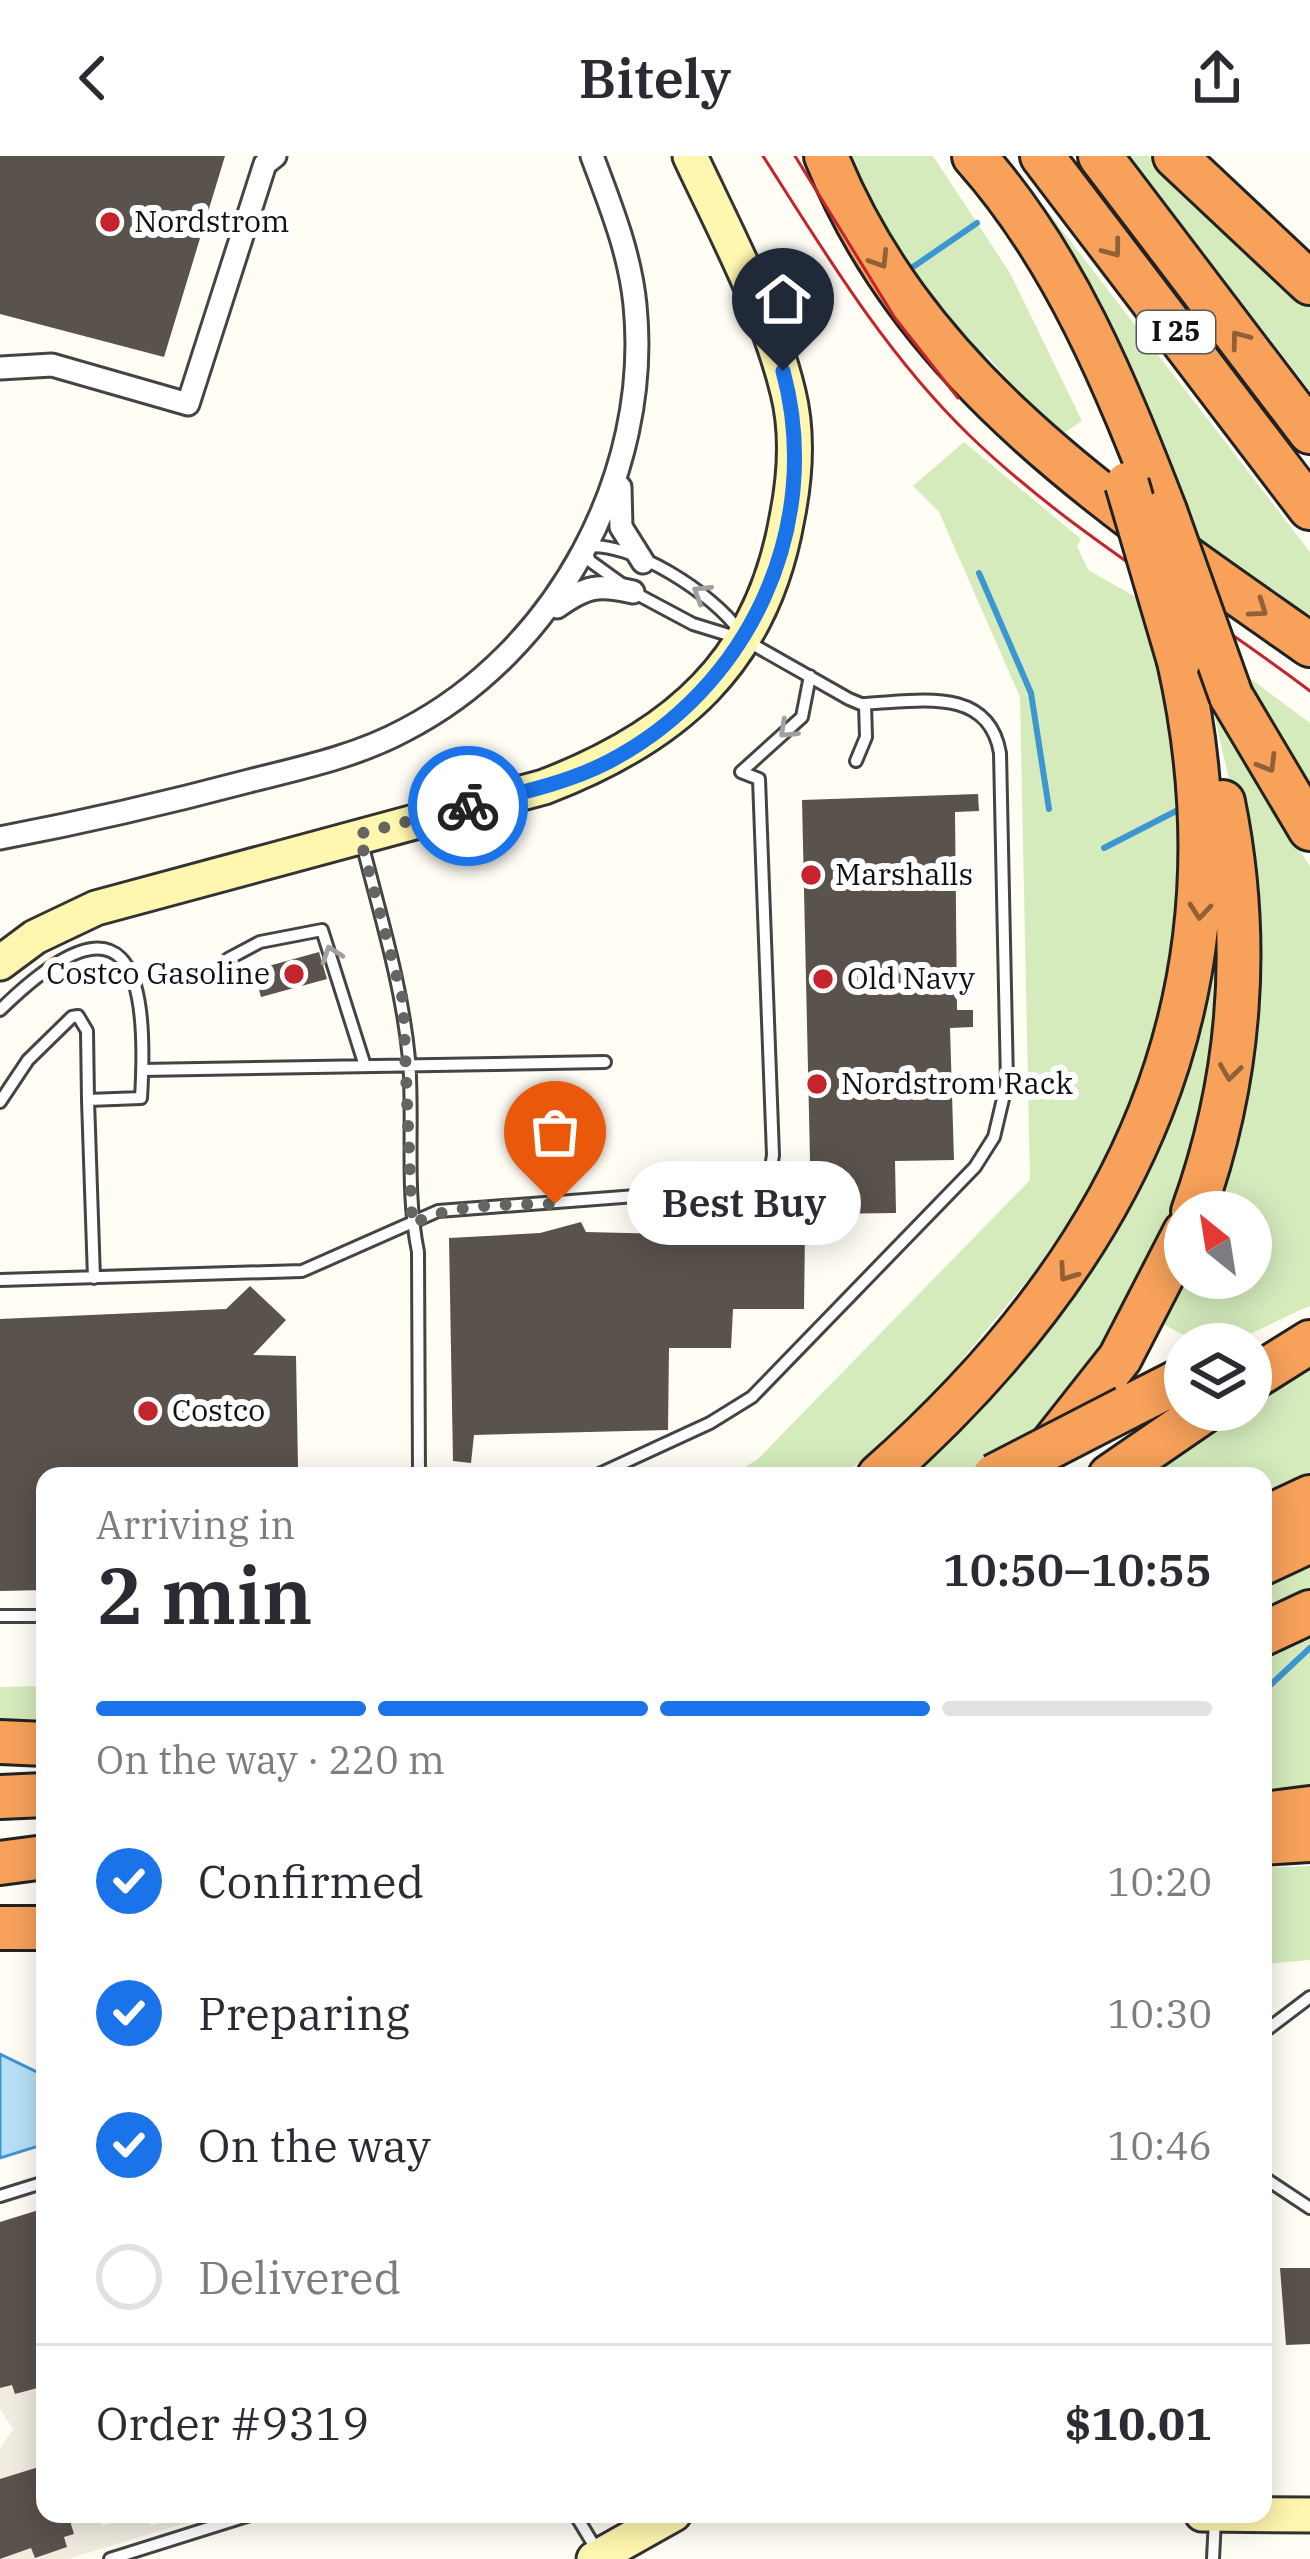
<!DOCTYPE html>
<meta charset="utf-8">
<style>
:root{--surface:#fff;--page:#f2f2f3;--text:#2b2b33;--muted:#7c7c81;--line:#e1e1e2;--accent:#1a73e8}
body{margin:0;font-family:"IBM Plex Serif",serif;background:var(--page);color:var(--text);height:100vh;display:flex;flex-direction:column;font-size:45px;white-space:nowrap}
*{box-sizing:border-box;margin:0}
p{font-size:39px;color:var(--muted)}
.icon{flex:none;width:66px;height:66px;fill:none;stroke:currentColor;stroke-width:2;stroke-linecap:round;stroke-linejoin:round}
.map{position:relative;flex:1;overflow:hidden}
.drawer{position:absolute;left:36px;top:1311px;width:1236px;height:1056px;display:flex;flex-direction:column;background:var(--surface);border-radius:24px;box-shadow:0 6px 30px #0003}
.drawer>*{flex:none}
.needle{width:78px;rotate:330deg}
.tools{position:absolute;left:1164px;top:1035px;display:grid;gap:24px}
.tools a{display:grid;place-items:center;width:108px;height:108px;border-radius:50%;background:var(--surface);box-shadow:0 6px 30px #0003;font-size:60px}
.pin{position:absolute;display:grid;place-items:center;width:102px;height:102px;color:#fff;margin:-123px -51px;border-radius:50% 50% 50% 0;rotate:-45deg;box-shadow:0 0 12px #0007}
.pin .icon{rotate:45deg}
.courier{position:absolute;display:grid;place-items:center;width:120px;height:120px;margin:-60px;border:9px solid #1a73e8;border-radius:50%;background:#fff;color:#222;box-shadow:0 3px 15px #0007}
.bubble{position:absolute;height:84px;border-radius:42px;background:var(--surface);box-shadow:0 6px 30px #0003;font-size:39px;font-weight:600;line-height:84px;text-align:center}
.overview em{font-style:normal;font-weight:600}
.overview div{display:flex;flex-direction:column-reverse}
.overview{display:flex;align-items:center;justify-content:space-between;height:204px;padding:0 60px}
h1{font-size:78px;font-weight:600;line-height:90px}
.bar{display:grid;grid-template-columns:repeat(4,1fr);gap:18px 12px;align-content:center;height:144px;padding:0 60px}
.bar i{height:15px;border-radius:9px;background:var(--line)}
.bar .selected{background:var(--accent)}
.bar p{grid-column:span 4}
.line{display:flex;align-items:center;gap:30px;padding:0 60px;border-top:3px solid var(--line)}
.line div{flex:1}
ol{padding:0 60px;list-style:none}
li{display:flex;align-items:center;gap:36px;height:132px}
li p{margin-inline-start:auto}
li .icon{padding:12px;border-radius:50%;background:var(--accent);color:#fff;stroke-width:4}
li:last-child{color:var(--muted)}
li i{width:66px;height:66px;border:6px solid var(--line);border-radius:50%}
header{display:flex;justify-content:space-between;align-items:center;height:156px;padding:0 60px;background:var(--surface);font-size:54px;font-weight:600}
.map>svg:first-child{display:block}
</style>
<header><svg class="icon" aria-label="back" viewBox="0 0 24 24"><path d="M15 5l-7 7 7 7"/></svg>Bitely<svg class="icon" aria-label="share" viewBox="0 0 24 24"><path d="M12 15V3M7 8l5-5 5 5M5 13v7h14v-7"/></svg></header>
<div class="map">
<svg width="1310" height="2403" viewBox="0 0 1310 2403">
<rect width="100%" height="100%" fill="#fffdf4"/>
<path fill="#d5ebbc" d="M844,0H933L1010,117L1082,265L1059,280L987,200L969,194L931,159Z
M1129,0H1149L1310,152V235Z
M1048,56L1310,396V479L1196,396L1040,61Z
M964,286L1081,383L1077,390L1088,414L1143,445L1175,581L1182,767L1149,913L1088,1038L1031,1120L937,1234L844,1320H729L757,1304L1030,1024L1020,541L939,356L913,330Z
M1243,517L1310,567V655Z
M1212,550L1310,711V1150C1242,1178 1223,1208 1156,1163L1185,1104V1122H1251V1056H1205L1238,662Z
M1216,713L1226,764L1207,972L1142,1141L1003,1320H902L1078,1126Z
M1310,1207V1327L1263,1348V1320H1130L1236,1254H1251V1244Z
M1310,1400V1432L1263,1456V1423Z
M1310,1477V1639L1263,1645V1500Z
M45,1530V1575L0,1573V1531Z
M1310,1710V1804L1263,1808V1712Z"/>
<path fill="#f1ede1" d="M12,2229L15,2238L45,2230V2309L1,2323L0,2330V2293L13,2273L0,2253V2232Z
M81,2358H97L102,2371L133,2358H147L151,2370L164,2366L166,2358H215L68,2403H2L31,2392L35,2402L67,2391L64,2381L74,2378L69,2361Z"/>
<path fill="#b7e0f8" stroke="#3c96d1" stroke-width="3" d="M0,1898L45,1920V1988L0,2002Z"/>
<g fill="none" stroke-linecap="round" stroke-linejoin="round">
<path stroke="#3c96d1" stroke-width="6" d="M910,113L977,67
M979,417L1031,537L1049,653
M1104,692L1180,653
M1263,1536L1310,1492"/>
</g>
<path fill="#5a524c" d="M0,0H225L164,201L0,158Z
M978,638L979,655L955,656L957,854H973V871L950,872L954,1004L895,1005L896,1057L822,1058L805,1074L804,1153H733L731,1192H669L668,1274L474,1279L471,1307L453,1305L449,1082L540,1077L581,1066L586,1076L668,1078L667,1069L795,1065L811,1048L802,644Z
M319,796L327,823L261,841L254,814Z
M250,1130L286,1164L253,1199L296,1200L298,1311H264V1320H45V1434L0,1435V1163L226,1153Z
M45,2052V2230L15,2238L12,2229L0,2232V2066Z
M1280,2112H1310V2188L1286,2189Z
M45,2309V2358H68L74,2378L64,2381L67,2391L35,2402L31,2392L0,2403V2323Z"/>
<g fill="none" stroke-linecap="round" stroke-linejoin="round">
<g stroke="#444" stroke-width="16">
<path id="lane" d="M856,605L866,581L865,548
M362,687C380,759 402,829 409,903C414,967 405,1032 418,1096L419,1320
M228,803L260,786L322,774L365,910
M0,854C126,731 149,809 141,942L88,944L87,875L78,860L72,861L28,904L0,946
M142,914L605,906
M88,944L94,1122
M0,1124L302,1115L438,1055L754,1031L771,1012L773,999L759,623L741,616L802,561L810,520
M595,1320L710,1267L752,1241L975,1011L994,981L1007,926L1000,597C988,528 915,546 861,548L849,543L745,484L693,468L633,436L590,405L584,391C630,383 715,439 740,476
M0,1460H45
M1269,1872L1310,1841
M1263,2021L1310,2052
M0,2040L45,2026
M575,2358L598,2396
M110,2403L253,2358
M1213,2403L1215,2363"/>
</g>
<g stroke="#444" stroke-width="27">
<path id="street" d="M0,212L52,209L188,248L265,8L275,0
M620,331L621,371L643,406
M557,451C586,430 598,428 633,436
M0,682C84,666 166,647 249,625C301,612 357,600 405,574C556,496 652,318 635,149C630,97 610,48 592,0"/>
</g>
<g stroke="#333" stroke-width="39">
<path id="secondary" d="M0,807L35,781L96,752L544,631C675,581 762,506 787,362C795,322 798,276 788,236C768,154 726,77 690,0
M1202,2358L1310,2359
M594,2403L674,2358"/>
</g>
<g stroke="#222" stroke-width="48">
<path id="highway" d="M826,0C917,226 1120,355 1310,489
M974,0C1065,102 1116,229 1165,355
M1042,0L1310,352
M1100,0L1310,276
M1175,0L1310,127
M1231,540L1310,673
M1193,1056C1241,923 1251,784 1223,646
M1251,1223L1310,1186
M1126,1252L1185,1222
M1049,1292L1120,1202L1185,1076
M879,1320C1128,1100 1254,839 1179,505
M1110,1320L1206,1254
M1263,1363L1310,1341
M1263,1407L1310,1385
M1263,1478L1310,1456
M0,1586L45,1588
M0,1641L45,1639
M1263,1658L1310,1652
M1263,1687L1310,1684
M0,1707L45,1701
M0,1772H45"/>
</g>
<use href="#lane" stroke="#fff" stroke-width="10"/>
<use href="#street" stroke="#fff" stroke-width="21"/>
<use href="#secondary" stroke="#fff6af" stroke-width="33"/>
<use href="#highway" stroke="#f7a15a" stroke-width="42"/>
<path stroke="#c5242c" stroke-width="3" d="M763,0C825,97 885,197 968,278C1071,378 1197,449 1310,535
M795,0L895,162L958,242"/>
<g stroke="#222" stroke-width="48" stroke-linecap="butt">
<path id="highway-bridge" d="M1127,328L1179,505
M1165,355L1231,540
M994,1320L1126,1252"/>
</g>
<use href="#highway-bridge" stroke="#f7a15a" stroke-width="42"/>
</g>
<defs><path id="oneway-chevron" d="M-2-3.5L2.5 0L-2 3.5" fill="none" stroke-width="1.6" stroke-linecap="round" stroke-linejoin="round" transform="scale(3)"/></defs>
<g stroke="#906039">
<use href="#oneway-chevron" transform="translate(1113 93) rotate(53)"/>
<use href="#oneway-chevron" transform="translate(880 104) rotate(58)"/>
<use href="#oneway-chevron" transform="translate(1239 183) rotate(-127)"/>
<use href="#oneway-chevron" transform="translate(1259 453) rotate(35)"/>
<use href="#oneway-chevron" transform="translate(1268 608) rotate(59)"/>
<use href="#oneway-chevron" transform="translate(1200 755) rotate(95)"/>
<use href="#oneway-chevron" transform="translate(1230 916) rotate(98)"/>
<use href="#oneway-chevron" transform="translate(1067 1117) rotate(125)"/>
</g>
<g stroke="#a0a0a0">
<use href="#oneway-chevron" transform="translate(701 437) rotate(-148)"/>
<use href="#oneway-chevron" transform="translate(787 574) rotate(137)"/>
<use href="#oneway-chevron" transform="translate(331 798) rotate(-109)"/>
</g>
<g fill="none" stroke-linecap="round" stroke-linejoin="round">
<path stroke="#646460" stroke-width="12" stroke-dasharray="0 21.6" d="M468,650L359,678L403,844L412,1068C458,1046 505,1049 555,1048"/>
<path stroke="#1a73e8" stroke-width="15" d="M468,650C515,638 565,628 608,606C749,533 825,370 783,215"/>
</g>
<g fill="#c5242c" stroke="#fff" stroke-width="4.5">
<circle cx="110" cy="66" r="12"/>
<circle cx="811" cy="719" r="12"/>
<circle cx="294" cy="818" r="12"/>
<circle cx="823" cy="823" r="12"/>
<circle cx="817" cy="928" r="12"/>
<circle cx="148" cy="1255" r="12"/>
</g>
<g text-anchor="middle" stroke-width="12" stroke-linejoin="round" paint-order="stroke">
<rect fill="#fff" stroke="#585858" stroke-width="3" x="1137" y="155" width="78" height="42" rx="9"/>
<g font-size="27" font-weight="bold" fill="#111">
<text x="1176" y="185">I 25</text>
</g>
<g font-size="30" fill="#111" stroke="#fff" text-anchor="start">
<text x="134" y="76">Nordstrom</text>
<text x="835" y="729">Marshalls</text>
<text x="270" y="828" text-anchor="end">Costco Gasoline</text>
<text x="847" y="833">Old Navy</text>
<text x="841" y="938">Nordstrom Rack</text>
<text x="172" y="1265">Costco</text>
</g>
</g>
</svg>
<div class="tools">
<a><svg class="needle" viewBox="-14 -14 28 28"><path d="M0-13l5 13h-10z" fill="#e53935"/><path d="M0 13l5-13h-10z" fill="#7c7c81"/></svg></a>
<a><svg class="icon" aria-label="layers" viewBox="0 0 24 24"><path d="M12 4l9 5-9 5-9-5zM3 14l9 5 9-5"/></svg></a>
</div>
<div class="pin" style="left:555px;top:1048px;background:#ea580c"><svg class="icon" aria-label="bag" viewBox="0 0 24 24"><path d="M5 8h14l-1 12H6zM9 8a3 3 0 0 1 6 0"/></svg></div>
<div class="pin" style="left:783px;top:215px;background:#1f2937"><svg class="icon" aria-label="home" viewBox="0 0 24 24"><path d="M3 11l9-7 9 7M6 9v11h12V9"/></svg></div>
<div class="courier" style="left:468px;top:650px"><svg class="icon" aria-label="bike" viewBox="0 0 24 24"><circle cx="6" cy="16" r="4"/><circle cx="18" cy="16" r="4"/><path d="M6 16l4-8h5l3 8M10 8l3 8H6M13 5h3"/></svg></div>
<div class="bubble" style="left:627px;top:1005px;width:234px">Best Buy</div>
<section class="drawer">
<div class="overview"><div><h1>2 min</h1><p>Arriving in</p></div><em>10:50–10:55</em></div>
<div class="bar"><i class="selected"></i><i class="selected"></i><i class="selected"></i><i></i><p>On the way · 220 m</p></div>
<ol>
<li><svg class="icon" aria-label="check" viewBox="0 0 24 24"><path d="M5 12l5 5 9-10"/></svg>Confirmed<p>10:20</p></li>
<li><svg class="icon" aria-label="check" viewBox="0 0 24 24"><path d="M5 12l5 5 9-10"/></svg>Preparing<p>10:30</p></li>
<li><svg class="icon" aria-label="check" viewBox="0 0 24 24"><path d="M5 12l5 5 9-10"/></svg>On the way<p>10:46</p></li>
<li><i></i>Delivered</li>
</ol>
<div class="line" style="height:156px"><div>Order #9319</div><b>$10.01</b></div>
</section>
</div>
